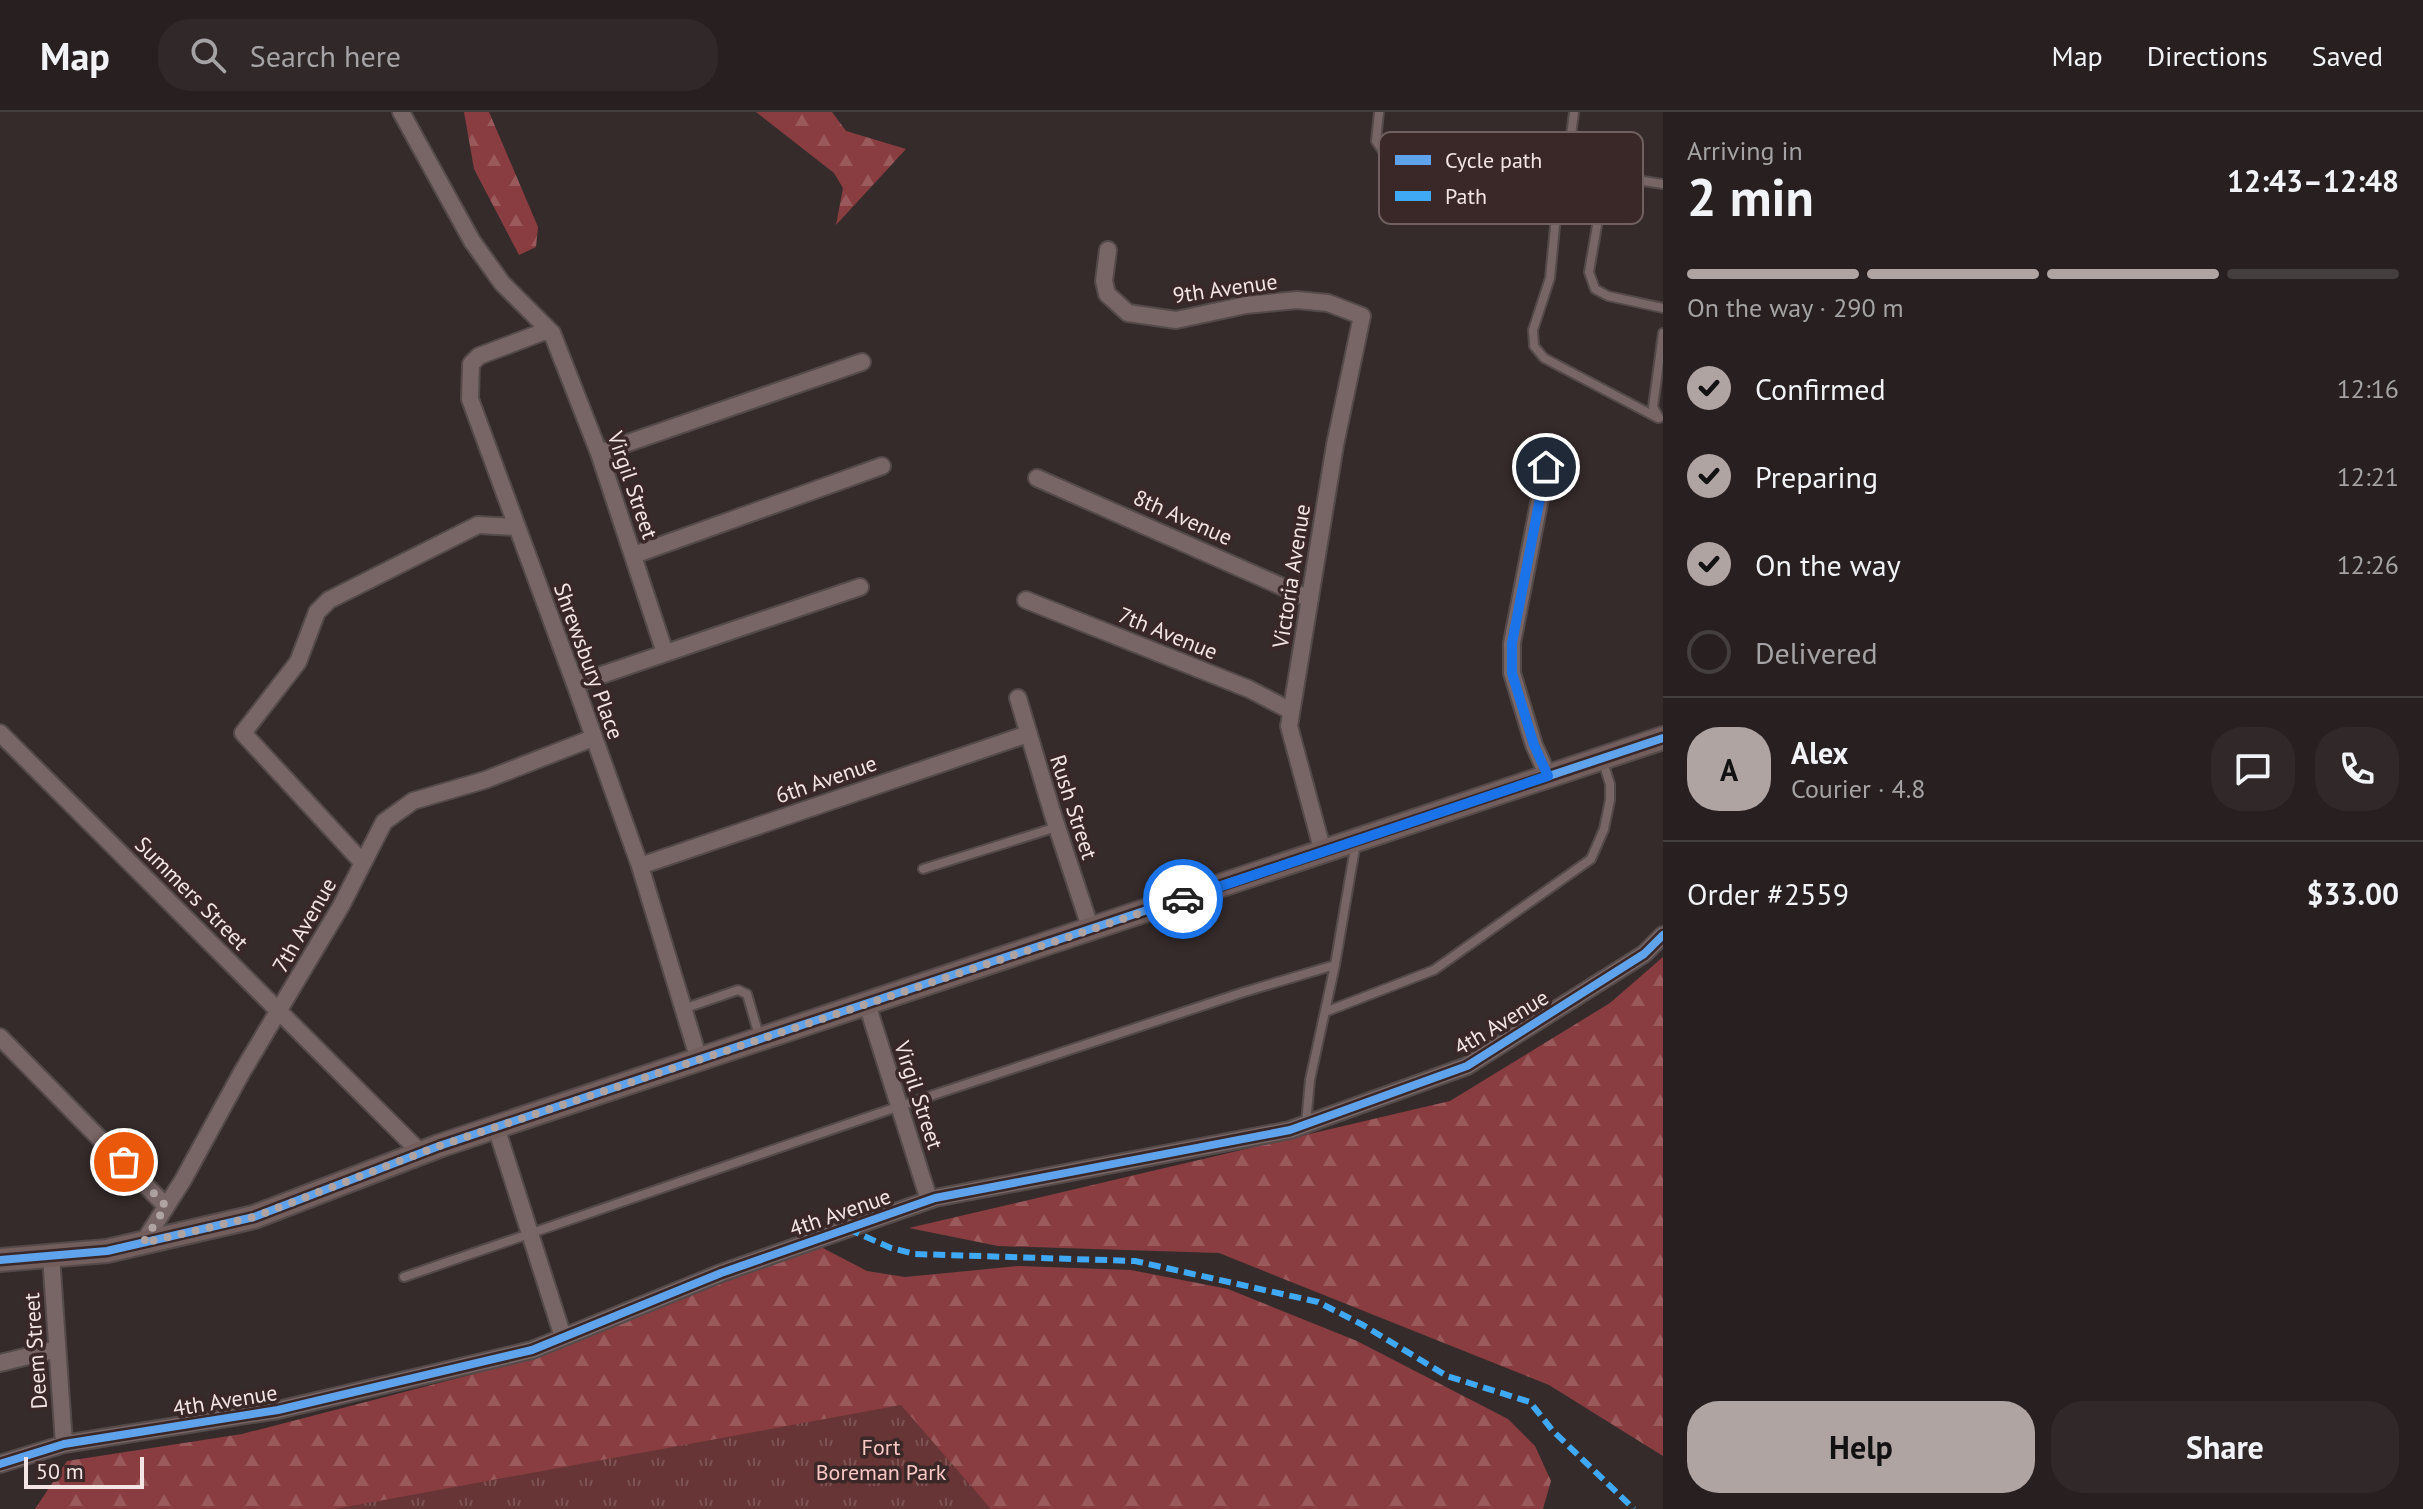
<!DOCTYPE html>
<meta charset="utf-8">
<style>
:root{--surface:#282020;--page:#302829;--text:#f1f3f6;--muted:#a5a3a5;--line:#443e3e;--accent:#b0a4a3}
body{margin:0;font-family:"PT Sans",sans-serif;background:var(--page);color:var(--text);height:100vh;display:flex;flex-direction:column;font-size:30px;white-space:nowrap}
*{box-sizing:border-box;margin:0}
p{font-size:26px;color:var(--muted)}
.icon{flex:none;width:44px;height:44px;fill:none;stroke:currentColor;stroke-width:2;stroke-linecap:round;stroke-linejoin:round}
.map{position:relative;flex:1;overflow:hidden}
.details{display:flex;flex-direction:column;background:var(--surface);width:760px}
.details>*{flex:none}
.scale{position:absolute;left:24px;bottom:20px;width:120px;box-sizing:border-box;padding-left:8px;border:4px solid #f2e5e4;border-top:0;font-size:22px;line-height:28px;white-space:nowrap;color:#f2e5e4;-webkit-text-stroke:6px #3a2727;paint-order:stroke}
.pin{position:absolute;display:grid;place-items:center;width:68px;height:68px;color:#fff;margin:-34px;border:4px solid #fff;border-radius:50%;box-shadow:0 2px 8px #0007}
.courier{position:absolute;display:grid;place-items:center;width:80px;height:80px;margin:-40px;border:6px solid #1a73e8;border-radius:50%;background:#fff;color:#222;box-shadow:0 2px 10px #0007}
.overview em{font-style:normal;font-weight:700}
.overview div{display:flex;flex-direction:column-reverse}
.overview{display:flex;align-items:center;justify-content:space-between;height:136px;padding:0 24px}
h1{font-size:52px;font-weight:700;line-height:60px}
.bar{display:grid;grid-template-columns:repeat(4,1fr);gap:12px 8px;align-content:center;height:96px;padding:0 24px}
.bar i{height:10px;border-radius:6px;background:var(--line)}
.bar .current{background:var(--accent)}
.bar p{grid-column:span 4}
.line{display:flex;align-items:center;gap:20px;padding:0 24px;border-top:2px solid var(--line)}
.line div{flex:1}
.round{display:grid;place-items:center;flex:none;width:84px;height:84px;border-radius:32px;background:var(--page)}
ol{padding:0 24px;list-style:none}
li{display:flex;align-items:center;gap:24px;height:88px}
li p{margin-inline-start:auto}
li .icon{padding:8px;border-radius:50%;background:var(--accent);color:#111;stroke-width:4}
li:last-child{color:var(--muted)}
li i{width:44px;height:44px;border:4px solid var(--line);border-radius:50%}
.cta{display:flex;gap:16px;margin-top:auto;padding:16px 24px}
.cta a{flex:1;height:92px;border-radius:32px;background:var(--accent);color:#111;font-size:32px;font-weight:700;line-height:92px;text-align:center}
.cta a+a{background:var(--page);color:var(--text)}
header{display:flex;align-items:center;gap:48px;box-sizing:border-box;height:112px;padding:0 40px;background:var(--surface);border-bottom:2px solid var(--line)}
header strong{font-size:38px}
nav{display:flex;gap:44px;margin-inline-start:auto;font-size:28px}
.search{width:560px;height:72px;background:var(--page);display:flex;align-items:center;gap:20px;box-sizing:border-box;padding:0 28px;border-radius:32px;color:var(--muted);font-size:30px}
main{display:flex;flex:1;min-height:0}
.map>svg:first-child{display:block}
</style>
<header>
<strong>Map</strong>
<div class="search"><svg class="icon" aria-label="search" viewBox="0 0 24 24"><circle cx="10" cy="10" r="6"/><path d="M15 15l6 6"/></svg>Search here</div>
<nav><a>Map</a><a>Directions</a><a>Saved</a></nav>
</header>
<main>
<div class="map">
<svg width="1663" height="1397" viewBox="0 0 1663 1397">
<defs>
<pattern id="forest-firs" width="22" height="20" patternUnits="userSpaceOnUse" patternTransform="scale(2)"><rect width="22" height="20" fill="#893d40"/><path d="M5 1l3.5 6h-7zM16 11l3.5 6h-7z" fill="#9a595b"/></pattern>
<pattern id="park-tufts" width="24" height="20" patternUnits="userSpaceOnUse" patternTransform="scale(2)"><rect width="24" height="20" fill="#673535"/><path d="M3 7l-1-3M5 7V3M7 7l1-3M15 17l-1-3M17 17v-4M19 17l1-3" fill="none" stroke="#7d5252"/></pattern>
</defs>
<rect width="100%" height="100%" fill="#362b2b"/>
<path fill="url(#forest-firs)" d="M464,0H489L538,115L536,135L519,143L474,57Z
M756,0H832L846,19L906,37L836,113L843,76L834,61Z
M1663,845V1344L1549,1273L1219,1141L998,1134L909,1116L1450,989L1610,891Z
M819,1134L867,1159L905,1165L1019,1154L1131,1158L1228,1177L1357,1229L1508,1307L1535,1334L1551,1369L1543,1397H35L67,1349L242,1322L512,1252Z"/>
<path fill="url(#park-tufts)" d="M901,1293L991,1397H335Z"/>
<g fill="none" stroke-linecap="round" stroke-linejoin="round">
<g stroke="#534a49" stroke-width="12">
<path id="lane" d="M1379,0L1376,29L1394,55L1532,76L1559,73L1566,64L1574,0
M1663,72L1618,65L1604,73L1589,160L1595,177L1608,184L1663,196
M1559,73L1550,166L1533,218L1534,234L1544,246L1658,306
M1659,306L1653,295L1663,221
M923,757L1057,715
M683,897L738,878L747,882L760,927
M1325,900L1434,858L1591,747L1604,717L1610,688V672L1603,650
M1306,1011L1310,968L1335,853L1356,730
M404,1165L900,994L1244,880L1335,853"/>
</g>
<g stroke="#534a49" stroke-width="20">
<path id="street" d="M401,0L472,129L502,171L552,221L599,341L665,541
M1108,138L1104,169L1107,182L1128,201L1176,208L1246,193L1297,188L1328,191L1362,204L1335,333L1289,614L1323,740
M552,221L543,220L479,244L471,252L470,287L575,572L640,754L699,948
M599,341L862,250
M1546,355L1512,531V561L1534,633L1548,664
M1037,366L1310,487
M634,443L882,354
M1026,488L1249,577L1291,599
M575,572L860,475
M1018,586L1053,703L1091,818
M0,621L421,1041
M363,751L243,621L298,550L317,500L329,488L478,413L516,415
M640,754L1028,622
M867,892L929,1088
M0,925L166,1094
M496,1015L563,1225
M143,1131L183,1068L242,960L341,794L384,710L413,689L485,668L593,626
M51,1144L64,1332
M0,1251L57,1237
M0,1352L64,1332L278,1298L532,1238L721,1161L935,1086L1290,1018L1467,954L1644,842L1663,823"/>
</g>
<g stroke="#534a49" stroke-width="26">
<path id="secondary" d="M0,1148L107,1139L254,1105L439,1034L1663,626"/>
</g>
<use href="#lane" stroke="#786565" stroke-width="8"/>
<use href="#street" stroke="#786565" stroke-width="16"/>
<use href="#secondary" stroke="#725e5d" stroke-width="22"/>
<path stroke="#3fa9f5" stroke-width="6" stroke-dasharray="12 6" stroke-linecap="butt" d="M848,1117L891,1136L915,1142L1135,1149L1318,1190L1363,1213L1447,1264L1530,1290L1553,1319L1634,1397"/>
<g stroke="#3a2727" stroke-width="13">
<path id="cycleway" d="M0,1148L107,1139L254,1105L439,1034L1663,626
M0,1352L64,1332L278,1298L532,1238L721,1161L935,1086L1290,1018L1467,954L1644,842L1663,823"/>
</g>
<use href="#cycleway" stroke="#60a3ed" stroke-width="8"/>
</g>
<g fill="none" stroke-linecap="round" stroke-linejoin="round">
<path stroke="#b0a4a3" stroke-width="8" stroke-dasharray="0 14.4" d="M124,1050L166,1094L143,1131L254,1105L439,1034L1183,787"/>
<path stroke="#1a73e8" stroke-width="10" d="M1183,787L1548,664L1534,633L1512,561V531L1546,355"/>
</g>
<g text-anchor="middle" stroke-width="7" stroke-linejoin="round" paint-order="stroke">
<g font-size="22" fill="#f2e5e4" stroke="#3a2727">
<text transform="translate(1225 176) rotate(-8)" y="8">9th Avenue</text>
<text transform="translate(633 373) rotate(71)" y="8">Virgil Street</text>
<text transform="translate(1183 405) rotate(24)" y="8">8th Avenue</text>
<text transform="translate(1291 464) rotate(-81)" y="8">Victoria Avenue</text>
<text transform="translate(1168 521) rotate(22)" y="8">7th Avenue</text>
<text transform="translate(589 549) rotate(70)" y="8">Shrewsbury Place</text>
<text transform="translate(826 667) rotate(-19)" y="8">6th Avenue</text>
<text transform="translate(1074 695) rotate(72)" y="8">Rush Street</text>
<text transform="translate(192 781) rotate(45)" y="8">Summers Street</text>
<text transform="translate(304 813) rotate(-60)" y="8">7th Avenue</text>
<text transform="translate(1501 910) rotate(-31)" y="8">4th Avenue</text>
<text transform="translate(919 983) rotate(72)" y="8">Virgil Street</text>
<text transform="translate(840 1100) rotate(-19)" y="8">4th Avenue</text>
<text transform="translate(35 1239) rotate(-94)" y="8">Deem Street</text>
<text transform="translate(225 1288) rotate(-9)" y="8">4th Avenue</text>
</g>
<g font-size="22" fill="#fbc8c6" stroke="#3a2727">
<text x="881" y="1343">Fort<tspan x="881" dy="25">Boreman Park</tspan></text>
</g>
</g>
<rect x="1379" y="20" width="264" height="92" rx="12" fill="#3a2727" stroke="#716060" stroke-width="2"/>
<rect x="1395" y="43" width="36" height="10" fill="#60a3ed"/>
<rect x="1395" y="79" width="36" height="10" fill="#3fa9f5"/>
<g font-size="22" fill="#f2e5e4">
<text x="1445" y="56">Cycle path</text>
<text x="1445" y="92">Path</text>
</g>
</svg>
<div class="scale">50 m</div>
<div class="pin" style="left:124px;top:1050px;background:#ea580c"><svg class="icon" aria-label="bag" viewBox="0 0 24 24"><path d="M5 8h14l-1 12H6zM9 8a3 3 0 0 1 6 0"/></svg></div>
<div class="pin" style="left:1546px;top:355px;background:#1f2937"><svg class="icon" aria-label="home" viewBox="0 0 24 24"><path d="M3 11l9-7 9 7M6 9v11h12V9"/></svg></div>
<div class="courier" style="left:1183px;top:787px"><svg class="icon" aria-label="car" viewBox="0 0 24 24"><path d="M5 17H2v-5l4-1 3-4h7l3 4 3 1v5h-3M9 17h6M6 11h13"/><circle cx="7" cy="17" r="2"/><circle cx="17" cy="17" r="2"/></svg></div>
</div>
<section class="details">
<div class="overview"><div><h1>2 min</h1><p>Arriving in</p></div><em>12:43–12:48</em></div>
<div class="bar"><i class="current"></i><i class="current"></i><i class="current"></i><i></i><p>On the way · 290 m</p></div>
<ol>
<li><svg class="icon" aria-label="check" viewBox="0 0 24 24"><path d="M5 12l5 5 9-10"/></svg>Confirmed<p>12:16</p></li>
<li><svg class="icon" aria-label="check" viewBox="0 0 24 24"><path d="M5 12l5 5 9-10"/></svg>Preparing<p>12:21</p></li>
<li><svg class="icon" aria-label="check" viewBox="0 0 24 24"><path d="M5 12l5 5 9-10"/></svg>On the way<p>12:26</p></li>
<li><i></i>Delivered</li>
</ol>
<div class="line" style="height:144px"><b class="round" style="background:var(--accent);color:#111">A</b><div><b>Alex</b><p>Courier · 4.8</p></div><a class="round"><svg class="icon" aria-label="chat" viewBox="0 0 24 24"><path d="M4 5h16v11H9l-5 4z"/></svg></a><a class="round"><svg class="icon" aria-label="phone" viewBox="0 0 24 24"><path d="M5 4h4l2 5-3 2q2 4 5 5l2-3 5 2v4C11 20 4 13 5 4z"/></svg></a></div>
<div class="line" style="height:104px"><div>Order #2559</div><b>$33.00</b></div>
<div class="cta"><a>Help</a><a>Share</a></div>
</section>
</main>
